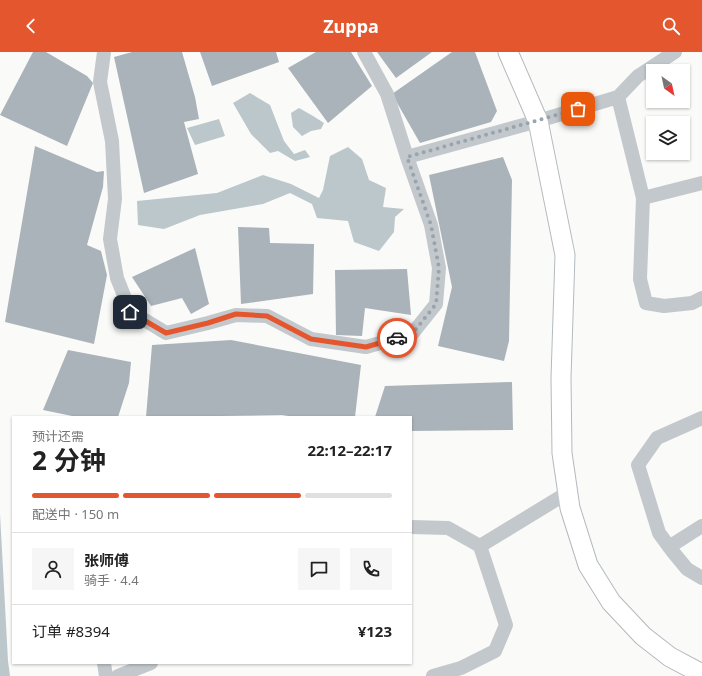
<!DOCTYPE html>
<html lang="zh">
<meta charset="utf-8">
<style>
:root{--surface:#fff;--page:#f6f6f6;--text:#222;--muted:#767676;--line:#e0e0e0;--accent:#e4572e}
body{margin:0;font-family:"Noto Sans","Noto Sans SC",sans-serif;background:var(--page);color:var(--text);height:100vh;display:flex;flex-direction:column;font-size:15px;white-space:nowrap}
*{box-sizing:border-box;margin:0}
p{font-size:13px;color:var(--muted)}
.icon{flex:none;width:22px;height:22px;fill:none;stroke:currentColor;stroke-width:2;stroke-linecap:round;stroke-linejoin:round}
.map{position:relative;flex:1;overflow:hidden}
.side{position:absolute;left:12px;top:364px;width:400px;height:248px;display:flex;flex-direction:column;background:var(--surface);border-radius:0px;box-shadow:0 1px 3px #0004}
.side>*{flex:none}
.needle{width:26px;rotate:147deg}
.controls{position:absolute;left:646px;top:12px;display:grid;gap:8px}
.controls a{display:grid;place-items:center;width:44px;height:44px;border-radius:0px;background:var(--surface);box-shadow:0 1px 3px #0004;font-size:20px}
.pin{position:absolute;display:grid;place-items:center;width:34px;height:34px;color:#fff;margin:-17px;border-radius:8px;box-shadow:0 2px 6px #0006}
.courier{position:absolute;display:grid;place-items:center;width:40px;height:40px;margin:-20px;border:3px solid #e4572e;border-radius:50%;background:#fff;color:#222;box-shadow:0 1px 5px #0007}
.summary em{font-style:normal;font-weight:700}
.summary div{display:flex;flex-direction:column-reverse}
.summary{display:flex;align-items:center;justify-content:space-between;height:68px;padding:0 20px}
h1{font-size:26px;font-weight:700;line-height:30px}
.bar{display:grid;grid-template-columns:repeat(4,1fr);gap:6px 4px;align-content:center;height:48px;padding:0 20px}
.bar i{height:5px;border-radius:3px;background:var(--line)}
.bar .current{background:var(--accent)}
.bar p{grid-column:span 4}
.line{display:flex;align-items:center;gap:10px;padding:0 20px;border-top:1px solid var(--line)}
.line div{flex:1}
.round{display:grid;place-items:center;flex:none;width:42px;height:42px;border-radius:0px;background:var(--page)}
header{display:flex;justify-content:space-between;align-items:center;height:52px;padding:0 20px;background:var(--accent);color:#fff;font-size:18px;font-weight:700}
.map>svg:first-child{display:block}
</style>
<header><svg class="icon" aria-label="back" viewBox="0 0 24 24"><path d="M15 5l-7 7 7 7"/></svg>Zuppa<svg class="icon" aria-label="search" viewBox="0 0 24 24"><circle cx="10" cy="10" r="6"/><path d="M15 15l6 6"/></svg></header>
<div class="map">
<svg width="702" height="624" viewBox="0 0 702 624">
<rect width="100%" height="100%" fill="#fafaf8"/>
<path fill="#bbc7cb" d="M250,41L270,53L284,89L294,102L305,98L310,105L295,109L278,99L270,101L251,82L233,51Z
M299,56L313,64L324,71L321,77L311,79L302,84L293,75L291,61Z
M219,67L225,84L195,93L187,76Z
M348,95L362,107L369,128L386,136L383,155L404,157L395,165L394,180L379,199L354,190L348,169L317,166L312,152L290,141L263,152L200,163L164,177L138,173L137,149L217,141L263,123L291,132L319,146L323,138L330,104Z
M0,462L8,609L10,624H0Z"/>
<path fill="#aab3b9" d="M33,0H46L87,24L93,31L67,94L0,63Z
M132,0H182L195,45L199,67L184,70L198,122L144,141L114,5Z
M200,0H276L279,10L212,34Z
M316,0H351L372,34L328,71L288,16Z
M377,0H432L396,26Z
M452,0H475L497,59L491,70L420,91L392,42Z
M35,94L97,120L104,119L103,135L87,193L101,199L107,223L94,292L5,270Z
M503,105L512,128L509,289L504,309L438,294L452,235L429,123Z
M238,175L269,176L270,191L314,192L313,242L241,252Z
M195,196L209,252L191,262L182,246L151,254L132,225Z
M407,217L411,263L365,256L362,284L336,283L335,218Z
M231,288L361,313L355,365H295L282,363L146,365L152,293Z
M68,298L131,310L129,331L118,365H77L43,358Z
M512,330L513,378L411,379V365H375L385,334Z"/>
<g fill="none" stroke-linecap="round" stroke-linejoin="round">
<g stroke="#b3babf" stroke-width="21">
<path id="secondary" d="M508,0L538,69L565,203L561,326L562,401L570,456L588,513L611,550L643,584L670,605L702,622"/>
</g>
<path stroke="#c3c8cc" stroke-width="14" d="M104,0L100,30L112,89L115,147L110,187L117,226L130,259L166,281L208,271L236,263L267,264L311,287L366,295L412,282L436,252L439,216L431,173L407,105L387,42L364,0
M618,45L638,24L675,0
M407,105L538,69L618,45L643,146L640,227L646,251L664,254L692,251L702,246
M643,146L702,131
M702,366L657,386L638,413L659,481L673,500L687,517L702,526
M411,475L448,476L480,494L506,573L495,599L461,616L433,624
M480,494L567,441
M669,495L702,474
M104,611L106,624
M118,624L151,611"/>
<use href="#secondary" stroke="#fff" stroke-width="19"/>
</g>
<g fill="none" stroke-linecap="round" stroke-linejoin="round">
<path stroke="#99a4ac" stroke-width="4" stroke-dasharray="0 7.2" d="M397,286L412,282L436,252L439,216L431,173L407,105L578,57"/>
<path stroke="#e4572e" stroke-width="5" d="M130,260L166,281L208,271L236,262L267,264L311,287L366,295L397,286"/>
</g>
</svg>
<div class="controls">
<a><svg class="needle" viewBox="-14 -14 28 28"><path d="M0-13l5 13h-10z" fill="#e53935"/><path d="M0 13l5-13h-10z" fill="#767676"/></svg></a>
<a><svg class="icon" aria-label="layers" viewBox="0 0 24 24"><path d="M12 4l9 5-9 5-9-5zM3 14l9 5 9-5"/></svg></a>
</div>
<div class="pin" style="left:578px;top:57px;background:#ea580c"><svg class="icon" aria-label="bag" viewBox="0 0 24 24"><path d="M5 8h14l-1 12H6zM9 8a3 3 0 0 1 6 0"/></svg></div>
<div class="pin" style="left:130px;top:260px;background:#1f2937"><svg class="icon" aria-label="home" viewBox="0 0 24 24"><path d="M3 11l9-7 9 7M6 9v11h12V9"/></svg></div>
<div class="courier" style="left:397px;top:286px"><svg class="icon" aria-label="car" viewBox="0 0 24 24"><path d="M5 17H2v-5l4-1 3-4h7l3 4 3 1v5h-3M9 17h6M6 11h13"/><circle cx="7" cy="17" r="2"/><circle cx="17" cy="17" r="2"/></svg></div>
<section class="side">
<div class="summary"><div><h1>2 分钟</h1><p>预计还需</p></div><em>22:12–22:17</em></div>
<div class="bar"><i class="current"></i><i class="current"></i><i class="current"></i><i></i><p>配送中 · 150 m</p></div>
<div class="line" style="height:72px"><a class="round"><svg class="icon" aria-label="person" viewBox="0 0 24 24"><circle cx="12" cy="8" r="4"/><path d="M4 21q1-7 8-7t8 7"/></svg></a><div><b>张师傅</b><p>骑手 · 4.4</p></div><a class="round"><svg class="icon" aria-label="chat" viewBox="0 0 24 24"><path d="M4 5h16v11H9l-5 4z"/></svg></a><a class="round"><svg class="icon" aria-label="phone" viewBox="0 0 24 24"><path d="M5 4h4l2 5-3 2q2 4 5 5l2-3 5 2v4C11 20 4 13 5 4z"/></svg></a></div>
<div class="line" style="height:52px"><div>订单 #8394</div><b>¥123</b></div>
</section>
</div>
